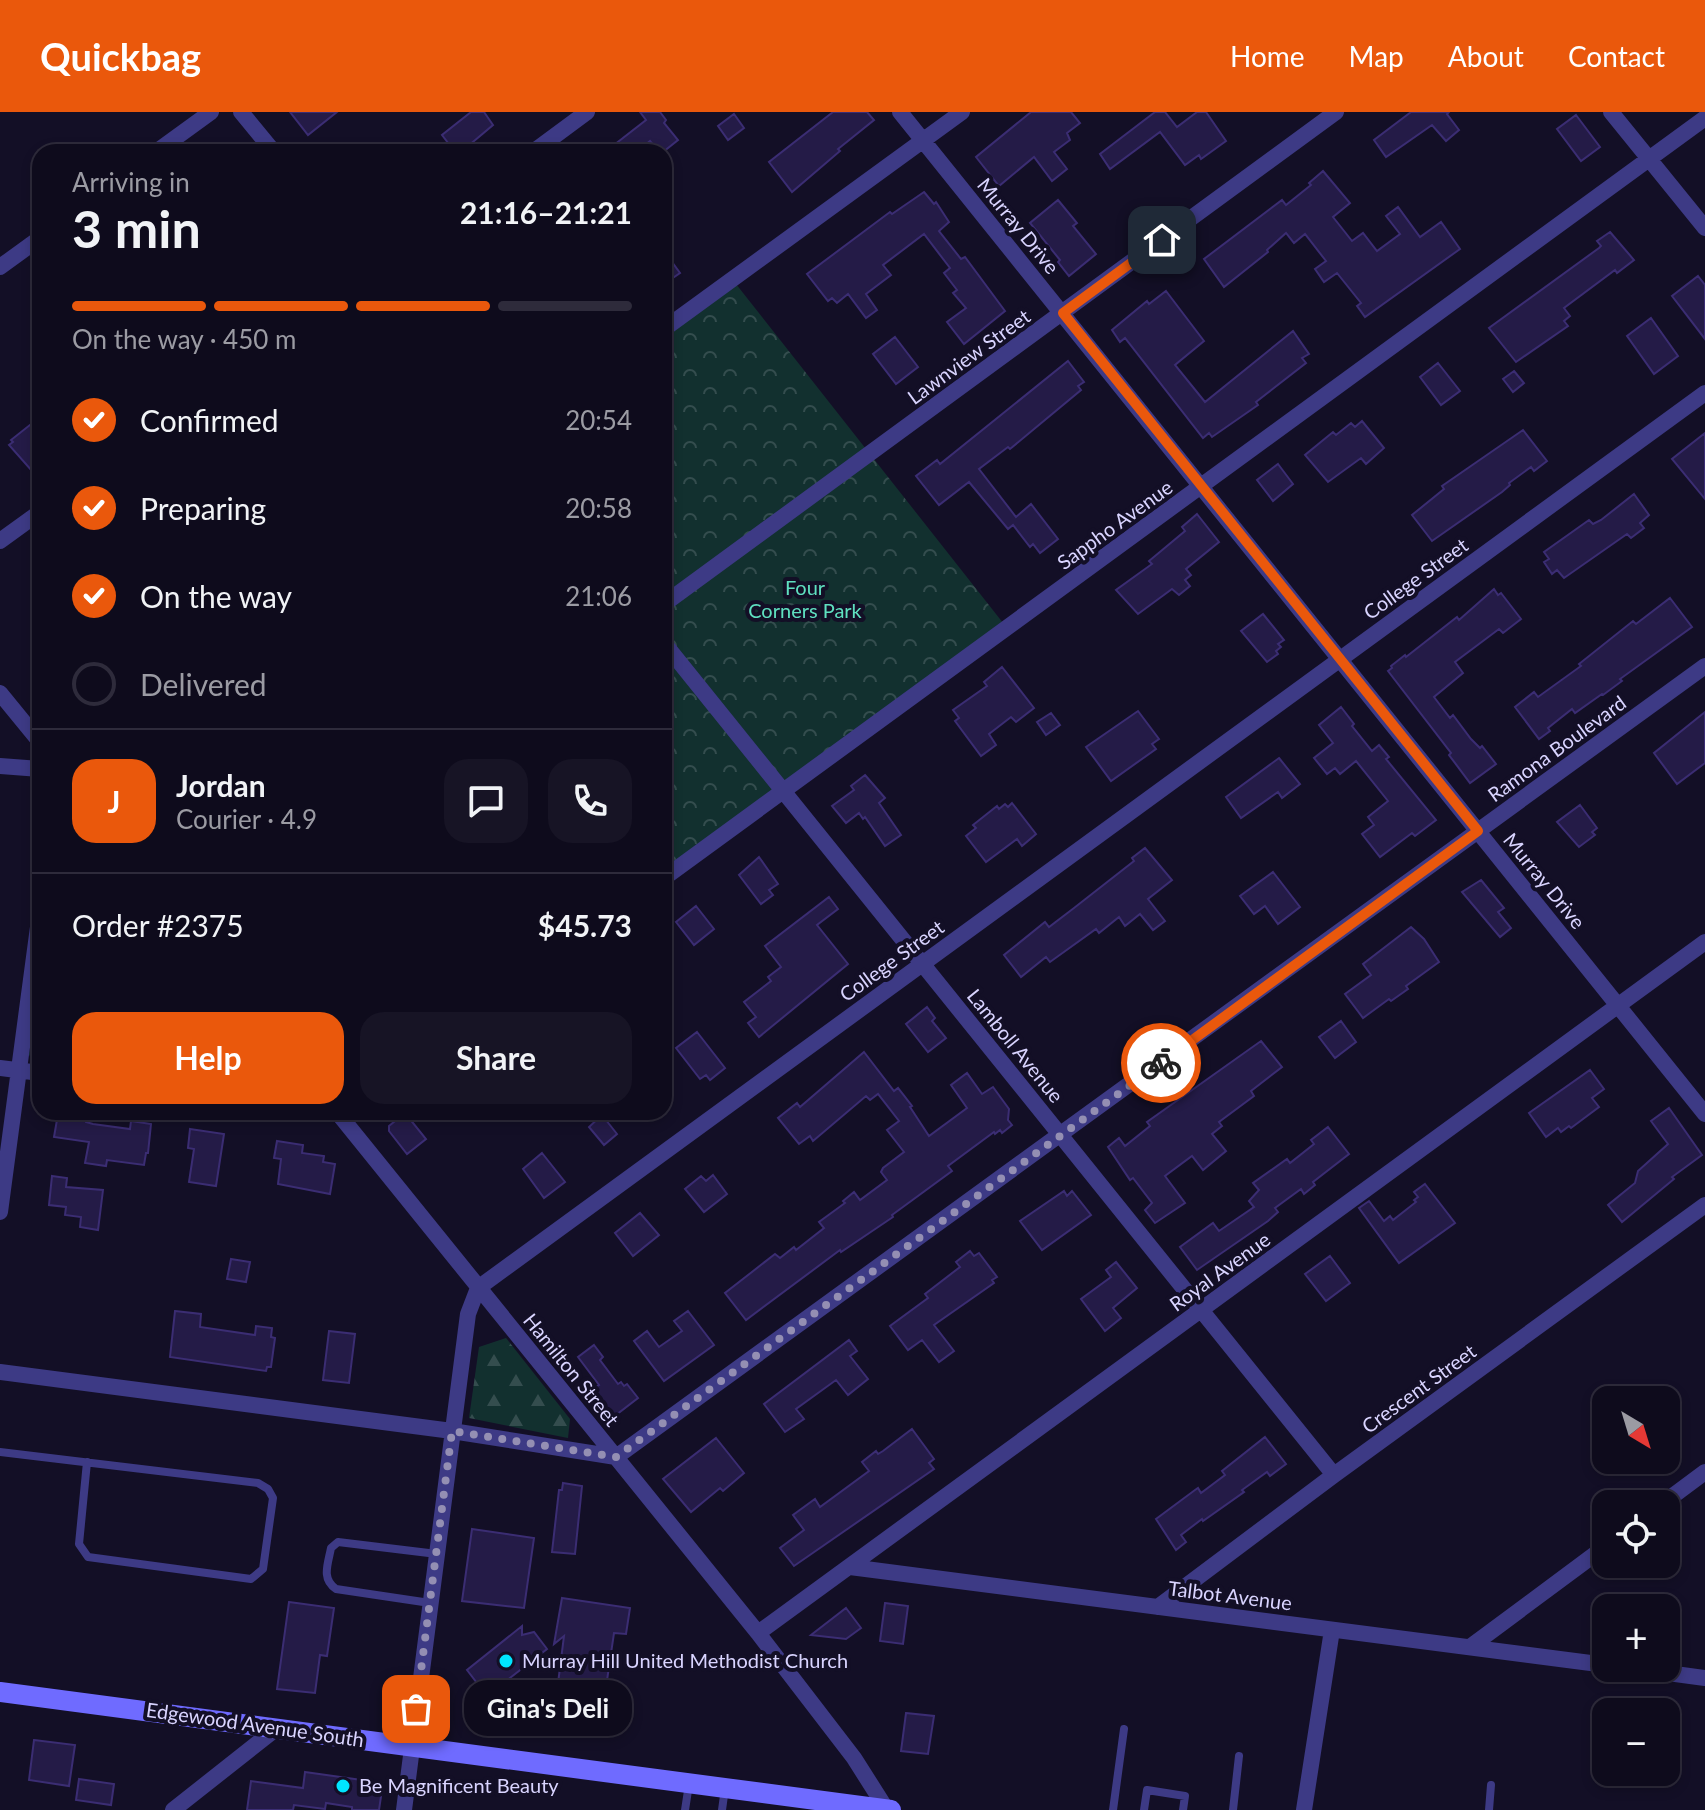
<!DOCTYPE html>
<meta charset="utf-8">
<style>
:root{--surface:#0e0b1c;--page:#171425;--text:#f1f3f6;--muted:#9b9ba3;--line:#2e2b3b;--accent:#ea580c}
body{margin:0;font-family:Lato,sans-serif;background:var(--page);color:var(--text);height:100vh;display:flex;flex-direction:column;font-size:30px;white-space:nowrap}
*{box-sizing:border-box;margin:0}
p{font-size:26px;color:var(--muted)}
.icon{flex:none;width:44px;height:44px;fill:none;stroke:currentColor;stroke-width:2;stroke-linecap:round;stroke-linejoin:round}
.map{position:relative;flex:1;overflow:hidden}
.drawer{position:absolute;left:32px;top:32px;width:640px;height:976px;display:flex;flex-direction:column;background:var(--surface);border-radius:24px;box-shadow:0 4px 12px #0003,0 0 0 2px var(--line)}
.drawer>*{flex:none}
.needle{width:52px;rotate:142deg}
.fabs{position:absolute;left:1592px;top:1274px;display:grid;gap:16px}
.fabs a{display:grid;place-items:center;width:88px;height:88px;border-radius:16px;background:var(--surface);box-shadow:0 4px 12px #0003,0 0 0 2px var(--line);font-size:40px}
.pin{position:absolute;display:grid;place-items:center;width:68px;height:68px;color:#fff;margin:-34px;border-radius:16px;box-shadow:0 4px 12px #0006}
.courier{position:absolute;display:grid;place-items:center;width:80px;height:80px;margin:-40px;border:6px solid #ea580c;border-radius:50%;background:#fff;color:#222;box-shadow:0 2px 10px #0007}
.bubble{position:absolute;height:56px;border-radius:24px;background:var(--surface);box-shadow:0 4px 12px #0003,0 0 0 2px var(--line);font-size:26px;font-weight:700;line-height:56px;text-align:center}
.head em{font-style:normal;font-weight:700}
.head div{display:flex;flex-direction:column-reverse}
.head{display:flex;align-items:center;justify-content:space-between;height:136px;padding:0 40px}
h1{font-size:52px;font-weight:700;line-height:60px}
.bar{display:grid;grid-template-columns:repeat(4,1fr);gap:12px 8px;align-content:center;height:96px;padding:0 40px}
.bar i{height:10px;border-radius:6px;background:var(--line)}
.bar .selected{background:var(--accent)}
.bar p{grid-column:span 4}
.line{display:flex;align-items:center;gap:20px;padding:0 40px;border-top:2px solid var(--line)}
.line div{flex:1}
.round{display:grid;place-items:center;flex:none;width:84px;height:84px;border-radius:24px;background:var(--page)}
ol{padding:0 40px;list-style:none}
li{display:flex;align-items:center;gap:24px;height:88px}
li p{margin-inline-start:auto}
li .icon{padding:8px;border-radius:50%;background:var(--accent);color:#fff;stroke-width:4}
li:last-child{color:var(--muted)}
li i{width:44px;height:44px;border:4px solid var(--line);border-radius:50%}
.cta{display:flex;gap:16px;margin-top:auto;padding:16px 40px}
.cta a{flex:1;height:92px;border-radius:24px;background:var(--accent);color:#fff;font-size:32px;font-weight:700;line-height:92px;text-align:center}
.cta a+a{background:var(--page);color:var(--text)}
header{display:flex;align-items:center;gap:48px;box-sizing:border-box;height:112px;padding:0 40px;background:var(--accent);color:#fff}
header strong{font-size:38px}
nav{display:flex;gap:44px;margin-inline-start:auto;font-size:28px}
.map>svg:first-child{display:block}
</style>
<header>
<strong>Quickbag</strong>
<nav><a>Home</a><a>Map</a><a>About</a><a>Contact</a></nav>
</header>
<div class="map">
<svg width="1705" height="1698" viewBox="0 0 1705 1698">
<defs>
<pattern id="forest-firs" width="22" height="20" patternUnits="userSpaceOnUse" patternTransform="scale(2)"><rect width="22" height="20" fill="#12302f"/><path d="M5 1l3.5 6h-7zM16 11l3.5 6h-7z" fill="#344d4e"/></pattern>
<pattern id="park-crowns" width="20" height="18" patternUnits="userSpaceOnUse" patternTransform="scale(2)"><rect width="20" height="18" fill="#12302f"/><path d="M2 6a3 3 0 1 1 6 0M12 15a3 3 0 1 1 6 0" fill="none" stroke="#344d4e"/></pattern>
</defs>
<rect width="100%" height="100%" fill="#130f26"/>
<path fill="url(#forest-firs)" d="M506,1226L570,1307L568,1326L469,1306L479,1235Z"/>
<path fill="url(#park-crowns)" d="M732,167L1007,516L664,766V217Z
M40,874V955L29,943Z"/>
<path fill="#241b47" stroke="#3b2d73" stroke-width="2" d="M290,0H337L308,23Z
M471,0H484L493,13L461,40H455L442,23Z
M640,0H660L666,8L664,11L678,28L663,40H659L650,29L637,40H605L646,8Z
M833,0H867L874,8L838,37L840,39L792,80L769,50Z
M1031,0H1071L1080,11L1067,21L1070,28L1054,40L1067,57L1052,69L1034,45L999,74L976,45Z
M1155,0H1165L1177,15L1197,0H1206L1226,29L1201,47L1199,43L1185,53L1160,20L1110,57L1100,42Z
M1411,0H1449L1447,2L1459,18L1446,29L1432,13L1386,45L1374,28Z
M734,2L744,16L728,28L718,14Z
M1576,3L1600,35L1581,49L1557,17Z
M1323,59L1350,91L1333,105L1352,129L1363,121L1377,139L1400,122L1386,104L1398,95L1420,125L1441,110L1460,137L1365,205L1357,194L1361,191L1337,161L1324,170L1315,157L1326,149L1305,122L1294,131L1286,121L1267,138L1268,140L1224,175L1204,147L1282,88L1286,93L1311,73L1309,71Z
M924,80L934,92L936,90L949,110L939,119L961,147L965,145L1005,199L964,232L947,210L966,196L953,181L957,178L944,161L950,156L924,122L883,153L891,163L866,182L877,198L866,206L848,182L837,191L832,186L828,189L807,162L890,100L892,102Z
M1058,88L1077,111L1073,114L1096,142L1069,164L1058,150L1060,148L1030,111Z
M1610,120L1634,148L1617,161L1615,158L1564,196L1570,204L1564,209L1568,214L1516,250L1489,216L1599,136L1601,134L1597,129Z
M664,139L680,161L664,172Z
M1698,164L1705,173V227L1672,184Z
M1166,179L1204,229L1175,253L1205,290L1293,219L1309,242L1302,246L1306,251L1256,290L1258,293L1212,325L1209,321L1203,326L1125,226L1120,230L1112,218L1147,189L1149,192Z
M1651,206L1678,244L1654,262L1627,224Z
M895,225L918,255L896,272L873,242Z
M1068,249L1084,270L1078,274L1081,278L1010,337L1008,335L979,357L1016,405L1031,392L1058,427L1040,441L1033,432L1030,435L1013,413L1008,417L969,370L939,393L916,364L937,348L940,352Z
M1438,251L1460,279L1441,293L1420,265Z
M1514,259L1524,271L1513,280L1503,267Z
M40,305V368L9,333L13,330L11,328Z
M1362,309L1384,336L1366,352L1361,346L1328,370L1305,343L1333,320L1336,323L1351,311L1355,315Z
M1523,318L1547,349L1534,359L1531,355L1509,371L1510,373L1502,380L1432,429L1412,403L1444,377L1442,374Z
M1705,321V387L1672,347Z
M1278,352L1293,372L1273,389L1257,368Z
M1634,382L1649,403L1640,411L1644,416L1631,426L1627,422L1564,466L1557,458L1552,462L1544,450L1549,447L1544,440L1589,408L1593,412L1601,408Z
M1197,402L1219,430L1186,457L1191,463L1185,468L1190,474L1179,483L1172,477L1138,502L1116,478L1152,452L1149,449L1185,419L1182,415Z
M1494,477L1498,483L1501,481L1521,507L1503,521L1499,517L1455,550L1463,561L1434,585L1450,606L1453,603L1471,627L1480,636L1482,634L1496,652L1470,671L1449,643L1451,641L1388,559L1392,556L1391,554L1405,543L1406,545L1457,505L1459,508Z
M1670,486L1692,515L1620,567L1622,569L1603,583L1602,582L1575,601L1572,597L1548,616L1550,619L1539,627L1515,595L1534,580L1538,585L1581,554L1579,552L1633,509L1636,512Z
M1263,502L1284,528L1278,532L1281,535L1276,539L1278,542L1267,550L1241,519Z
M1002,555L1034,596L1016,610L1011,605L989,622L996,633L981,644L955,609L959,606L953,598L987,574L984,570Z
M1341,595L1354,612L1352,614L1372,639L1379,633L1389,645L1386,647L1436,708L1415,724L1412,721L1380,745L1362,722L1374,713L1368,705L1388,689L1356,649L1340,662L1335,656L1327,662L1314,646L1333,631L1319,613Z
M1138,599L1159,627L1152,632L1156,637L1111,669L1086,635Z
M1705,600V651L1677,672L1654,641Z
M1051,601L1060,613L1046,623L1037,610Z
M1279,646L1300,672L1282,686L1278,680L1241,706L1226,685Z
M865,663L885,686L879,691L901,723L885,734L865,705L863,707L859,701L846,711L832,694L854,678L851,674Z
M1012,691L1036,722L1022,734L1017,727L986,750L966,724L976,716L973,713L997,694L999,697L1005,692L1008,695Z
M1580,693L1597,716L1592,720L1595,723L1579,735L1557,710Z
M1145,736L1172,768L1148,787L1165,809L1153,818L1140,802L1125,814L1119,805L1099,821L1096,817L1050,850L1046,845L1021,865L1004,843L1045,810L1049,815L1074,796L1134,749L1132,746Z
M759,745L778,772L769,778L773,783L761,792L739,763Z
M1273,760L1300,795L1278,812L1265,794L1254,802L1240,784Z
M1481,768L1504,796L1498,800L1511,816L1500,825L1462,780Z
M829,785L838,797L817,813L848,852L759,925L748,911L756,905L744,890L771,869L768,865L781,855L765,834Z
M696,794L714,817L694,833L676,810Z
M1411,815L1424,827L1439,850L1406,874L1408,877L1391,889L1389,887L1363,906L1345,882L1371,863L1363,852Z
M927,895L935,906L932,909L946,926L928,940L906,912Z
M1341,909L1356,930L1335,946L1319,925Z
M697,920L725,956L710,968L706,963L700,967L676,936Z
M1261,929L1282,955L1251,979L1254,984L1219,1010L1222,1014L1212,1022L1226,1039L1203,1058L1192,1044L1165,1064L1185,1091L1155,1111L1145,1098L1152,1091L1133,1066L1130,1068L1108,1035L1119,1026L1125,1034L1150,1014L1147,1010Z
M864,940L894,979L898,976L912,994L910,995L929,1024L967,996L951,973L967,961L982,982L993,975L1009,997L1008,1008L1012,1013L1002,1021L1000,1018L995,1022L994,1020L948,1054L952,1059L892,1103L893,1105L841,1140L840,1138L746,1208L725,1181L775,1142L780,1146L794,1135L796,1138L824,1116L819,1110L845,1091L843,1089L854,1080L860,1088L887,1068L881,1060L883,1056L904,1040L887,1018L899,1009L878,982L870,988L866,984L813,1029L810,1024L799,1032L778,1006L797,991L800,995Z
M1590,958L1604,977L1592,986L1599,995L1571,1016L1569,1014L1561,1020L1558,1016L1546,1025L1529,1001Z
M1669,996L1702,1043L1672,1065L1674,1067L1622,1110L1608,1093L1635,1071L1638,1059L1668,1032L1651,1009Z
M405,1001L426,1027L407,1042L389,1019V1014Z
M58,1002L86,1007V1010L93,1012L130,1017L131,1009L151,1012L148,1041H146L144,1053L107,1048L106,1054L85,1051L89,1030L54,1025Z
M602,1003L617,1022L604,1033L589,1015Z
M1328,1015L1349,1042L1313,1070L1315,1073L1304,1082L1301,1077L1275,1096L1278,1100L1268,1109L1197,1158L1180,1135L1213,1111L1219,1119L1254,1095L1249,1089L1259,1078L1253,1071L1287,1047L1290,1051L1314,1032L1311,1028Z
M190,1017L224,1022L216,1074L189,1070L194,1037L188,1036Z
M277,1029L303,1033L302,1041L324,1044L323,1050L335,1052L330,1082L278,1072L281,1047L274,1046Z
M542,1041L565,1070L544,1086L523,1057Z
M713,1063L727,1082L704,1100L685,1077L701,1064L706,1069Z
M52,1064L67,1066L66,1075L103,1078L98,1118L80,1115L81,1105L65,1103L66,1095L49,1093Z
M1425,1072L1455,1111L1399,1151L1359,1096L1369,1089L1384,1109L1390,1104L1393,1108L1416,1090L1414,1088L1418,1085L1414,1080Z
M1064,1079L1067,1084L1072,1079L1091,1103L1042,1138L1020,1109Z
M640,1101L659,1123L633,1144L615,1121Z
M970,1139L974,1144L979,1141L997,1165L992,1168L994,1171L934,1213L954,1239L939,1250L922,1228L908,1238L890,1214L928,1186L925,1182L960,1155L956,1150Z
M1330,1144L1350,1171L1326,1189L1305,1162Z
M231,1147L250,1150L246,1170L227,1167Z
M1116,1150L1137,1176L1113,1196L1121,1206L1105,1219L1081,1187L1111,1165L1106,1158Z
M175,1199L201,1202L200,1215L255,1223L256,1214L272,1216L271,1225L275,1226L271,1255H267L266,1259L170,1245Z
M688,1199L714,1233L664,1269L634,1229L647,1219L659,1235L682,1219L674,1209Z
M329,1219L355,1222L349,1271L323,1268Z
M849,1228L857,1239L850,1244L868,1267L848,1283L836,1268L796,1297L804,1307L785,1320L764,1292Z
M594,1233L603,1245L600,1248L618,1272L621,1270L624,1274L627,1272L638,1286L612,1306L591,1278L599,1273L578,1245Z
M912,1317L934,1347L929,1351L934,1357L794,1454L780,1436L804,1418L793,1403L815,1387L820,1395L869,1359L862,1350L876,1339L878,1342L883,1339Z
M1265,1325L1286,1352L1270,1364L1267,1360L1242,1378L1244,1380L1203,1409L1202,1407L1181,1423L1186,1430L1176,1438L1156,1407L1195,1378L1198,1376L1201,1381L1225,1363L1222,1359Z
M716,1326L744,1361L723,1379L720,1376L691,1400L663,1367Z
M563,1371L582,1374L575,1442L552,1440L559,1378H562Z
M472,1417L534,1426L524,1496L462,1489Z
M562,1486L630,1496L626,1522L614,1521L601,1609L554,1603L564,1524L554,1532Z
M289,1490L334,1496L327,1544L320,1543L315,1581L277,1577Z
M885,1491L908,1494L903,1532L880,1529Z
M846,1496L861,1516L846,1527L811,1523Z
M522,1514V1523L534,1520L547,1537L487,1584L467,1558Z
M906,1601L934,1604L928,1642L901,1639Z
M34,1628L75,1633L69,1674L29,1668Z
M305,1660L383,1671L379,1698H352V1695L326,1691L325,1697L294,1693L293,1698H247L251,1669L303,1676Z
M79,1667L114,1672L111,1693L76,1688Z"/>
<g fill="none" stroke-linecap="round" stroke-linejoin="round">
<path stroke="#3d3a85" stroke-width="8" d="M0,1340L258,1371L268,1377L273,1386L263,1457L251,1467L88,1445L79,1432L87,1350
M430,1491L336,1477C321,1467 328,1452 331,1436L338,1430L437,1442
M685,1698L689,1672
M722,1698L725,1676
M1113,1698L1124,1617
M1144,1698L1147,1678L1185,1684L1183,1698
M1233,1698L1239,1644
M1489,1698L1491,1673"/>
<path stroke="#3d3a85" stroke-width="16" d="M241,0L274,40
M900,0L1705,1002
M1611,0L1705,116
M156,40L211,0
M533,40L587,0
M0,155L40,126
M664,217L962,0
M0,429L40,400
M664,492L1336,0
M664,531L1334,1363
M0,581L40,630
M0,654L40,657
M664,766L1705,6
M0,956L40,961
M337,1000L758,1521L854,1646L887,1698
M0,1100L40,800
M0,1260L452,1319L616,1345L1705,554
M1662,1392L1705,1360
M850,1455L1606,1553
M1158,1495L1334,1363L1705,1093
M758,1521L1705,830
M1470,1535L1606,1434
M1631,1556L1705,1566
M173,1698L277,1616
M404,1698L468,1202L478,1176L1705,281
M1304,1698L1332,1518"/>
<path stroke="#6f6bff" stroke-width="20" d="M0,1580L891,1698"/>
</g>
<g fill="none" stroke-linecap="round" stroke-linejoin="round">
<path stroke="#948fb3" stroke-width="8" stroke-dasharray="0 14.4" d="M416,1597L452,1319L616,1345L1161,951"/>
<path stroke="#ea580c" stroke-width="10" d="M1161,951L1478,719L1063,201L1162,128"/>
</g>
<g fill="#00e5ff" stroke="#130f26" stroke-width="3">
<circle cx="506" cy="1549" r="8"/>
<circle cx="343" cy="1674" r="8"/>
</g>
<g text-anchor="middle" stroke-width="8" stroke-linejoin="round" paint-order="stroke">
<g font-size="20" fill="#d9d4ff" stroke="#130f26">
<text transform="translate(1018 114) rotate(51)" y="7">Murray Drive</text>
<text transform="translate(969 245) rotate(-36)" y="7">Lawnview Street</text>
<text transform="translate(1115 413) rotate(-36)" y="7">Sappho Avenue</text>
<text transform="translate(1416 467) rotate(-36)" y="7">College Street</text>
<text transform="translate(1557 637) rotate(-36)" y="7">Ramona Boulevard</text>
<text transform="translate(1544 769) rotate(51)" y="7">Murray Drive</text>
<text transform="translate(892 849) rotate(-36)" y="7">College Street</text>
<text transform="translate(1015 934) rotate(51)" y="7">Lamboll Avenue</text>
<text transform="translate(1220 1160) rotate(-36)" y="7">Royal Avenue</text>
<text transform="translate(571 1258) rotate(51)" y="7">Hamilton Street</text>
<text transform="translate(1419 1277) rotate(-36)" y="7">Crescent Street</text>
<text transform="translate(1230 1484) rotate(7)" y="7">Talbot Avenue</text>
<text transform="translate(255 1613) rotate(8)" y="7">Edgewood Avenue South</text>
</g>
<g font-size="20" fill="#5fe0c0" stroke="#130f26">
<text x="805" y="483">Four<tspan x="805" dy="23">Corners Park</tspan></text>
</g>
<g font-size="20" fill="#d9d4ff" stroke="#130f26" text-anchor="start">
<text x="522" y="1556">Murray Hill United Methodist Church</text>
<text x="359" y="1681">Be Magnificent Beauty</text>
</g>
</g>
</svg>
<div class="fabs">
<a><svg class="needle" viewBox="-14 -14 28 28"><path d="M0-13l5 13h-10z" fill="#e53935"/><path d="M0 13l5-13h-10z" fill="#9b9ba3"/></svg></a>
<a><svg class="icon" aria-label="locate" viewBox="0 0 24 24"><circle cx="12" cy="12" r="6"/><path d="M12 2v4M12 18v4M2 12h4M18 12h4"/></svg></a>
<a>+</a>
<a>−</a>
</div>
<div class="pin" style="left:416px;top:1597px;background:#ea580c"><svg class="icon" aria-label="bag" viewBox="0 0 24 24"><path d="M5 8h14l-1 12H6zM9 8a3 3 0 0 1 6 0"/></svg></div>
<div class="pin" style="left:1162px;top:128px;background:#1f2937"><svg class="icon" aria-label="home" viewBox="0 0 24 24"><path d="M3 11l9-7 9 7M6 9v11h12V9"/></svg></div>
<div class="courier" style="left:1161px;top:951px"><svg class="icon" aria-label="bike" viewBox="0 0 24 24"><circle cx="6" cy="16" r="4"/><circle cx="18" cy="16" r="4"/><path d="M6 16l4-8h5l3 8M10 8l3 8H6M13 5h3"/></svg></div>
<div class="bubble" style="left:464px;top:1568px;width:168px">Gina's Deli</div>
<section class="drawer">
<div class="head"><div><h1>3 min</h1><p>Arriving in</p></div><em>21:16–21:21</em></div>
<div class="bar"><i class="selected"></i><i class="selected"></i><i class="selected"></i><i></i><p>On the way · 450 m</p></div>
<ol>
<li><svg class="icon" aria-label="check" viewBox="0 0 24 24"><path d="M5 12l5 5 9-10"/></svg>Confirmed<p>20:54</p></li>
<li><svg class="icon" aria-label="check" viewBox="0 0 24 24"><path d="M5 12l5 5 9-10"/></svg>Preparing<p>20:58</p></li>
<li><svg class="icon" aria-label="check" viewBox="0 0 24 24"><path d="M5 12l5 5 9-10"/></svg>On the way<p>21:06</p></li>
<li><i></i>Delivered</li>
</ol>
<div class="line" style="height:144px"><b class="round" style="background:var(--accent);color:#fff">J</b><div><b>Jordan</b><p>Courier · 4.9</p></div><a class="round"><svg class="icon" aria-label="chat" viewBox="0 0 24 24"><path d="M4 5h16v11H9l-5 4z"/></svg></a><a class="round"><svg class="icon" aria-label="phone" viewBox="0 0 24 24"><path d="M5 4h4l2 5-3 2q2 4 5 5l2-3 5 2v4C11 20 4 13 5 4z"/></svg></a></div>
<div class="line" style="height:104px"><div>Order #2375</div><b>$45.73</b></div>
<div class="cta"><a>Help</a><a>Share</a></div>
</section>
</div>
